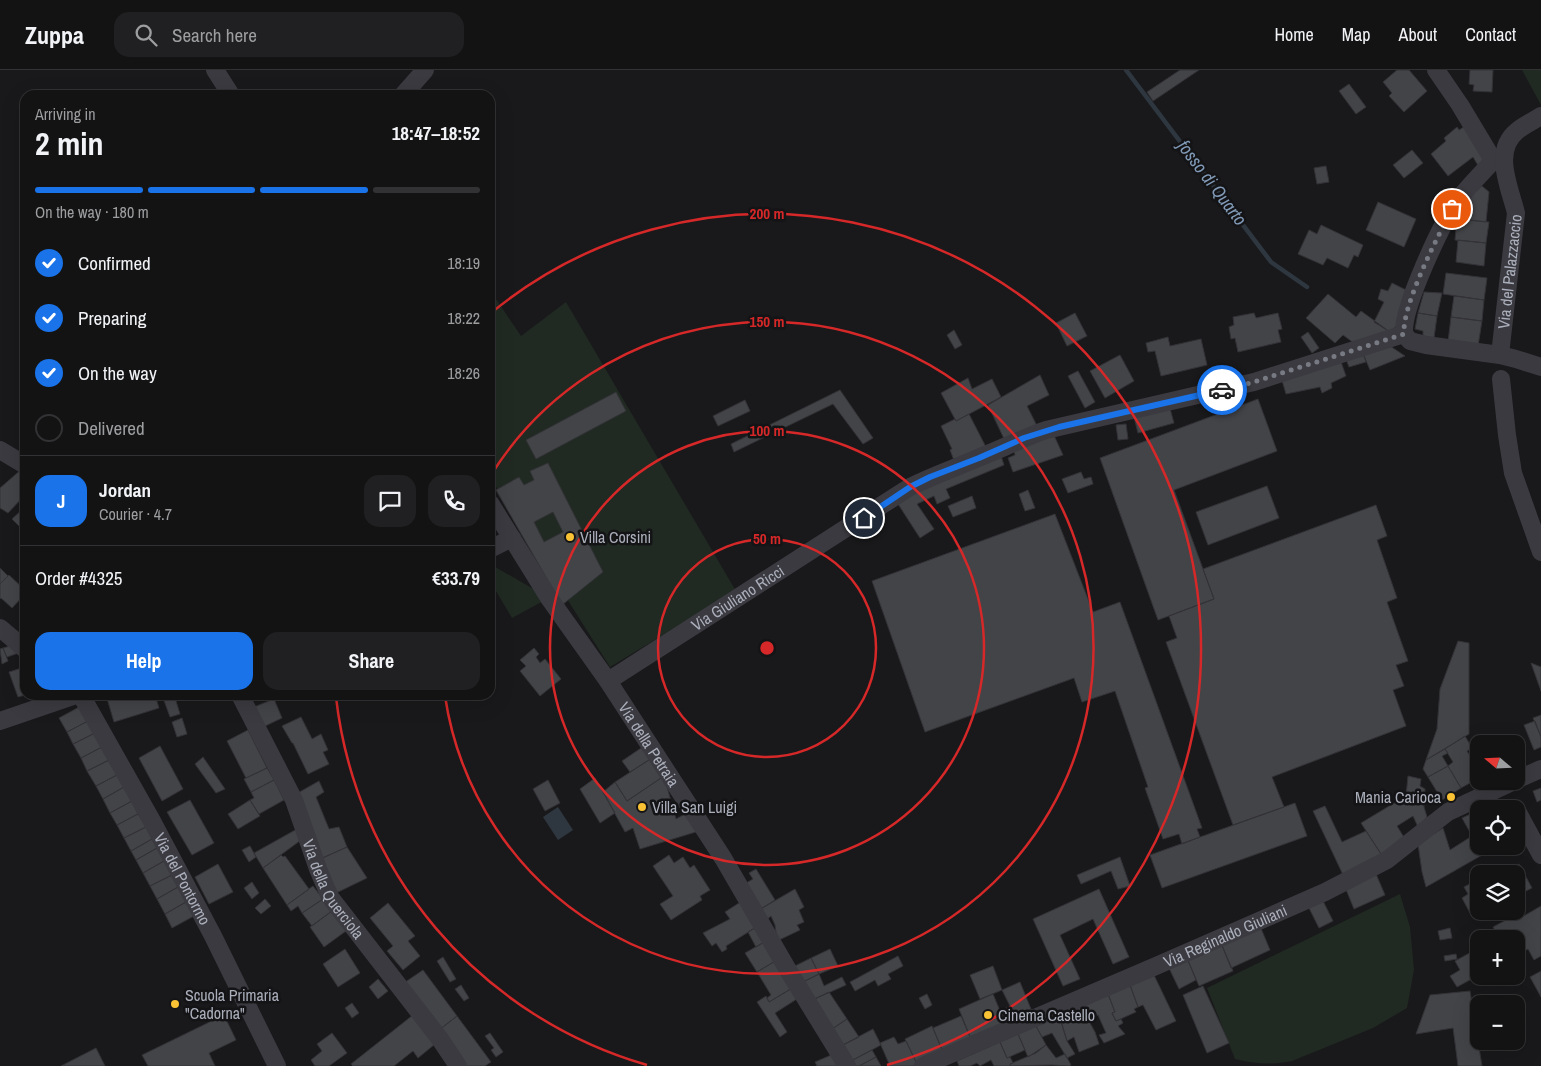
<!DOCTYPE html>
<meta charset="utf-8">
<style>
:root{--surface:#131314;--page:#202022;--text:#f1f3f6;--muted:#9d9ea0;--line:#323234;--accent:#1a73e8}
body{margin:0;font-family:"Archivo Narrow",sans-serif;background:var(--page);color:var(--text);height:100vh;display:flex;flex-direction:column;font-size:19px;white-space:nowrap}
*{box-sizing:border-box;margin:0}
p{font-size:16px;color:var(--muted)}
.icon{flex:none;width:28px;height:28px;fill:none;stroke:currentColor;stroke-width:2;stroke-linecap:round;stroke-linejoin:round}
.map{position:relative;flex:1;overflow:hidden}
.sheet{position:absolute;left:20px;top:20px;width:475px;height:610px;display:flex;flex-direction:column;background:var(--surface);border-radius:15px;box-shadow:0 5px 20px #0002,0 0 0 1px var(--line)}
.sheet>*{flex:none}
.needle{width:32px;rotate:289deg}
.tools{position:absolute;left:1470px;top:665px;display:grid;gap:10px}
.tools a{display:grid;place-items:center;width:55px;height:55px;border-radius:10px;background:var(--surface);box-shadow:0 5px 20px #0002,0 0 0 1px var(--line);font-size:25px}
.pin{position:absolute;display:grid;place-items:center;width:42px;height:42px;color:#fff;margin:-21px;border:2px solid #fff;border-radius:50%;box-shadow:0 1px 5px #0007}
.courier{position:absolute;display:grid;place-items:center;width:50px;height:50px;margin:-25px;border:4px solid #1a73e8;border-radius:50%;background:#fff;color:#222;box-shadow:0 1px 6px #0007}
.overview em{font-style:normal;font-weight:700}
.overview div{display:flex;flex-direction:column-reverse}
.overview{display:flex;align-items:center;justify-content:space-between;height:85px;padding:0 15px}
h1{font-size:32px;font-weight:700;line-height:38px}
.bar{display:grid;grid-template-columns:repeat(4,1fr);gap:8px 5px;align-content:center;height:60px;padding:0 15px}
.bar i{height:6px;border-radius:4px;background:var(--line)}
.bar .selected{background:var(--accent)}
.bar p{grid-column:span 4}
.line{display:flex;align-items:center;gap:12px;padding:0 15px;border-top:1px solid var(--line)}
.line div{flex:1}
.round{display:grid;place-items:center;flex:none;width:52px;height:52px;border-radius:15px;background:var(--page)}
ol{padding:0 15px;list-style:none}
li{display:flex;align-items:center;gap:15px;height:55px}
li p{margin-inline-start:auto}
li .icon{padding:5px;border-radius:50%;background:var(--accent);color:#fff;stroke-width:4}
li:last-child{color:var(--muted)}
li i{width:28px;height:28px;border:2px solid var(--line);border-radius:50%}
.button{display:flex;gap:10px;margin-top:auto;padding:10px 15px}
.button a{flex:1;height:58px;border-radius:15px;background:var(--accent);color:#fff;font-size:20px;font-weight:700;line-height:58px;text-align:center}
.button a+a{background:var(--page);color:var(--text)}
header{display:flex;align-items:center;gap:30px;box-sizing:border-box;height:70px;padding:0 25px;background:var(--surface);border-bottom:1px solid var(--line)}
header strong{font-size:24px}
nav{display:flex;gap:28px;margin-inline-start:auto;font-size:18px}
.search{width:350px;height:45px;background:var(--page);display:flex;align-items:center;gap:12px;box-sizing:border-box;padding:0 18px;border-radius:15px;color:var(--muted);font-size:19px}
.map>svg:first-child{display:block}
</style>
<header>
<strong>Zuppa</strong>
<div class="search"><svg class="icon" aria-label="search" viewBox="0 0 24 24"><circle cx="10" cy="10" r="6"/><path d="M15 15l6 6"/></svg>Search here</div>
<nav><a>Home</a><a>Map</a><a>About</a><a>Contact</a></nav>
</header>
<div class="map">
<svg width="1541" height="996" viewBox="0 0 1541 996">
<rect width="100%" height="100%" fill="#19191b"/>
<path fill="#202a22" d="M1522,0H1541V35Z
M490,220L521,266L566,232L736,521L610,597L490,407Z
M490,494L549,528L512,548L490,511Z
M1400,824L1410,857L1414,900L1407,938L1373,958L1292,991C1272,995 1255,994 1235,989L1207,918Z"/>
<path fill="#2e3740" d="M558,737L573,760L558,770L543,747Z"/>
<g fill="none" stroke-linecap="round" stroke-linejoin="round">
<path stroke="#2e3740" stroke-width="4.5" d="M1126,0L1271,192L1307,217"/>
</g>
<path fill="#434448" stroke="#333337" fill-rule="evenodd" d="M1180,0H1199L1153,31L1147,22Z
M1397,0H1409L1427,21L1404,42L1389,26L1392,23L1383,12Z
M1470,0H1493L1492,22L1473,21L1474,15L1469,14Z
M1349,14L1366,37L1356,44L1339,21Z
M1467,55L1488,88L1479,97L1473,87L1448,106L1431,84L1446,71L1444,68L1457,57L1459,60Z
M1412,80L1423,93L1404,108L1393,95Z
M1326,96L1329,112L1317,114L1314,98Z
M1482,116L1489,122L1486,152L1461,149L1465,130Z
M1378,132L1416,149L1404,177L1366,160Z
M1457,149L1489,152L1486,173L1455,170Z
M1321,155L1363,175L1358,187L1354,185L1348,198L1327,188L1323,195L1298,184L1309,160L1317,164Z
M1458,170L1486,173L1484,196L1456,192Z
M1446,203L1487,208L1484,230L1443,224Z
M1392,213L1410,222L1396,256L1390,262L1374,252L1384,232L1378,229L1381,219L1388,221Z
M1424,222L1442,223L1437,246L1418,243Z
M1328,224L1356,247L1361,241L1390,262L1358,276L1343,265L1335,273L1306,248Z
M1454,226L1484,230L1482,251L1451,247Z
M1075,243L1087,266L1067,276L1056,253Z
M1254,243L1256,248L1278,243L1282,259L1278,260L1281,272L1238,282L1235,268L1231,269L1229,257L1234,255L1233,247Z
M1418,243L1437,246L1434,268L1423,266V261L1415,259Z
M1451,247L1482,251L1478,276L1448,272Z
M954,260L962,275L955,279L947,265Z
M1308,262L1319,278L1312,283L1301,267Z
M1168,267L1170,276L1201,269L1207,295L1161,306L1155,281L1148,282L1146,273Z
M1384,272L1405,286L1370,300L1362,281Z
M1362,281L1366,292L1349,297L1346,289Z
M1120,285L1134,311L1105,328L1090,301Z
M1340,289L1346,306L1331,313L1332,318L1322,323L1320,317L1286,324L1281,307Z
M1078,301L1095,332L1085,338L1068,306Z
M1040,305L1049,325L1027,336L1038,358L1006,373L988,335Z
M968,308L972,319L992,309L1001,327L956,351L941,323Z
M840,320L873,368L863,374L833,334L734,382L731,374Z
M616,322L626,341L536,389L526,370Z
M1258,329L1277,381L1174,420L1214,529L1158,550L1100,388Z
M745,330L750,341L718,356L713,346Z
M1169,335L1174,353L1138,363L1133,343Z
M969,344L988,381L955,393L950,380L952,379L941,356L955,349L956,351Z
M1126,354L1128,369L1118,370L1116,355Z
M1052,361L1063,385L1013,402L1008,388L1015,385L1013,376Z
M1000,383L1004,395L946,419L950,428L937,434L934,426L917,434L934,459L920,468L898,434L929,413Z
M548,393L603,502L562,535L496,420L519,407L524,415L534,410L530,401ZM553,442L563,462L544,472L534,452Z
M23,398L25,400V425L8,443L0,438V418Z
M1081,402L1084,409L1091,407L1093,414L1068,423L1062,409Z
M1267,416L1279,448L1208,475L1196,442Z
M1028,420L1035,438L1025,441L1019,424Z
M972,426L976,438L953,447L948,436Z
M1376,435L1387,466L1377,470L1397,528L1387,532L1408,591L1396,595L1404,616L1393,620L1406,656L1272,707L1284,737L1233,755L1166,572L1177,568L1169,546L1214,529L1203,499Z
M25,437V454L21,458L12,449Z
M1055,444L1093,542L1120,532L1202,758L1197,759L1200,767L1182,774L1179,764L1163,769L1145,718L1148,717L1115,621L1082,632L1074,608L925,662L872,511Z
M0,498L8,506L0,514Z
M9,505L25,520V524L12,538L1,528L0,529V514Z
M1458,571L1469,573V664L1426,690L1437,659L1440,619Z
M17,574L24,581L7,587L3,578Z
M3,578L8,591L2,594L0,579Z
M534,578L539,584L536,587L540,593L545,589L561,609L540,626L520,601L526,596L520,590Z
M1531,593L1541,597V621Z
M25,597V625L18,627L9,602Z
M106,625H155L159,638L114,652Z
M162,625H191L176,631L180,644L170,647Z
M274,629L282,648L263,657L254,637Z
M81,636L88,651L67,662L59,648Z
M1541,645V667L1533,648Z
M301,647L312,669L321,664L328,680L323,682L329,694L308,704L293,673H292L282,656Z
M182,648L187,664L177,667L172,652Z
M88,651L95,663L73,674L67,662Z
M1535,651L1541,667V677L1534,680L1524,655Z
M248,660L267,698L246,708L227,671Z
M95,663L102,677L81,688L73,674Z
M1465,666L1472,678L1467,681L1479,700V708L1461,718L1448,696L1453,692L1445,679Z
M160,676L183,719L162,731L139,688Z
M644,676L652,688L630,702L622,691Z
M102,677L109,690L87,701L81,688Z
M1445,679L1448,683L1442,686L1448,696L1428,707L1423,699L1426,690Z
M203,687L225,719L216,723L195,694Z
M652,688L664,706L627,731L615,712Z
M109,690L117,705L96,716L87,701Z
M1448,696L1461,718L1442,730L1428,707Z
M267,698L274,710L251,722L244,709Z
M117,705L124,717L103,729L96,716Z
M664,706L676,749L687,743L699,761L640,779L633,758L625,762L603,722L615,712L627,731Z
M1408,706L1421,709L1420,716L1425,719L1424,737L1427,747L1418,757L1413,746L1397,756L1405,769L1381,784L1361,753L1406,726Z
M595,708L615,743L600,753L580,719Z
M274,710L284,730L259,744L250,730L254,728L251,722Z
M548,710L560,733L545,741L533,719Z
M319,711L324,722L316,727L329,759L339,757L347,777L318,790L296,724Z
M124,717L132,731L110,743L103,729Z
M1541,718V730L1537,732L1533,721Z
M190,730L214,773L192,785L167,742Z
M250,730L260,746L238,759L228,744Z
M132,731L138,744L117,755L110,743Z
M1295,733L1307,766L1162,818L1150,785Z
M1325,736L1342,772L1366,761L1381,784L1344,807L1313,741Z
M1479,740V776H1498L1426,817L1422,802L1418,774L1443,758L1450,780L1472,766L1462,748Z
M138,744L146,757L124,768L117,755Z
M146,757L152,769L131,781L124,768Z
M297,759L301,770L263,798L254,783Z
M152,769L157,778L136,790L131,781Z
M250,776L256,787L249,792L242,780Z
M347,777L367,808L334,824L318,790Z
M157,778L164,791L143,803L136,790Z
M281,785L283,787L285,786L309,819L287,835L263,798Z
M669,785L674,793L683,787L690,798L694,795L710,820L700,826L702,830L671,850L660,834L673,826L653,796Z
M1120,787L1130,816L1118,819L1111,801L1081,814L1077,805Z
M164,791L172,805L150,816L143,803Z
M218,794L233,822L209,834L195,807Z
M1519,794L1532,818L1516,826V804H1502Z
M756,799L775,830L759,840L743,815L753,809L749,803Z
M1376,804L1385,825L1354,839L1345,817Z
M172,805L178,817L157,829L150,816Z
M1479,809V838L1470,843L1462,828L1468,824L1464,817Z
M252,812L259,823L252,829L244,818Z
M313,816L323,829L302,843L298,836L291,841L287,835Z
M178,817L186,832L165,844L157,829Z
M795,819L804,837L799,840L804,852L797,855L800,860L777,871L775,855L771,846L765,851L759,840Z
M1099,819L1129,887L1113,894L1093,849L1060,865L1080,909L1063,916L1033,849Z
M265,829L271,836L261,844L255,838Z
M323,829L332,841L312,856L302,843Z
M1322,829L1333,851L1319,858L1308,836Z
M742,831L758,856L726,876L727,879L722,882L716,873L712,876L703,863L730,849L725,842Z
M186,832L194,846L172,858L165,844Z
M388,833L415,866L408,871L420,886L403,900L387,881L393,876L370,848Z
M1541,836V886L1534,890L1528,879L1516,886V869H1500L1493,857L1519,843L1522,847Z
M332,841L346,861L324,877L310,857Z
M758,856L766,871L756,877L748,862Z
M1260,856L1270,880L1231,898L1221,873Z
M1450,858L1452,868L1440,870L1438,861Z
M766,871L777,890L757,902L745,883Z
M1221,873L1233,901L1199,916L1187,888Z
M345,879L360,903L338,917L323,894Z
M830,879L838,896L819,904L811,888Z
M1475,880L1479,886V905L1457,917L1450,906L1460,900L1455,891Z
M1456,884L1457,889L1445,891L1444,886Z
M898,886L903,896L888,904L891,909L878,916L875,910L855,921L850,912Z
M443,887L456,909L450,912L437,891Z
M811,888L819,904L801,913L791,898Z
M1187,888L1196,910L1179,919L1169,898Z
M777,890L794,917L769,932L767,928L771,925L757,902Z
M993,896L1002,920L980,929L970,905Z
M423,900L457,946L439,960L404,913Z
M1541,901V927L1530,907Z
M819,904L824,916L842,907L846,915L810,931L801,913Z
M1154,905L1176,951L1156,960L1143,935L1138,937L1130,915Z
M378,909L388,921L378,929L369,917Z
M1020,912L1033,944L1006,955L1000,941L1010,936L1002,920Z
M461,915L469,928L464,931L455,919Z
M1130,915L1138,937L1134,939L1136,942L1116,951L1112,943L1115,942L1108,924Z
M1203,916L1229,973L1207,983L1183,925Z
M794,917L800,927L775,943L787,962L780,967L757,932L766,926L769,932Z
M1470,921L1482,996H1458L1453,958L1416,964L1430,925Z
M829,922L847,949L829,961L810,931Z
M927,924L932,935L925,939L919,928Z
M993,924L1006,955L971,969L959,939Z
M1108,924L1115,942L1112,943L1116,951L1121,949L1123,953L1118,956L1125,964L1104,973L1099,965L1106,963L1098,945L1088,951L1080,935Z
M352,933L359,943L352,948L345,938Z
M1080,935L1095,962L1099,974L1079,982L1074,967L1067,971L1059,945Z
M224,945L236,970L209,983L215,996H148L142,985Z
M413,945L435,974L418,988L413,981L394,996H353L351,994Z
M1059,945L1067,971L1075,984L1067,988L1052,963L1042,967L1036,956Z
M457,946L491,992L485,996H466L439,960Z
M961,946L971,969L943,982L933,958Z
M847,949L859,967L839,977L829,961Z
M932,956L943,982L917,994L905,969Z
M1036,956L1046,975L1028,987L1018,964Z
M873,959L881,975L849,992L839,977Z
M332,963L347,983L329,996H315L311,990L322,981L317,974Z
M490,963L503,982L496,987L491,980L494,978L485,966Z
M1018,964L1025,980L1007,988L1000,972Z
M894,967L898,974L906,971L917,994L913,996H890L880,973Z
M1000,972L1007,988L1010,987L1013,993L1010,994L1011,996H994L991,990L980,996L977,993L970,996H959L957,991Z
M1046,975L1056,988L1065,984L1071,995L1069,996L1052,995L1011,996L1010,994L1036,983Z
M96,978L105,996H61Z
M872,980L876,987L859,996H851L849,992Z
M836,983L844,996H817L815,992Z
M876,987L881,996H859Z"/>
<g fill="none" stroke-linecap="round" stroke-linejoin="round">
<g stroke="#3a3a40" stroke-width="18">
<path d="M215,0L231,25"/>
<path d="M1436,0L1460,35L1487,80L1491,87V93C1480,105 1468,117 1458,130C1442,153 1402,237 1404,264L1410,271L1426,275L1500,285L1516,289L1541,297"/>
<path d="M403,25L425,0"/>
<path id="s1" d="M1500,285L1516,143C1510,118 1492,81 1517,61C1524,55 1533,51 1541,46"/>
<path d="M1501,309L1507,365L1513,403L1541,482"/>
<path d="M0,380L25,395"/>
<path id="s2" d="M490,433L549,528L608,611L723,788L788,900L847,996"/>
<path d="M490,479L512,468"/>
<path d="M0,558L25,579"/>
<path id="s3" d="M608,611L910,417C932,406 955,398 978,388C1001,379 1023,368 1046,360L1254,312L1404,264"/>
<path id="s4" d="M81,625L152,751L213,866L277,996"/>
<path id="s5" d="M240,625L294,730L318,799L330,827L440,969L458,996"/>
<path d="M0,651L76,625"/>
<path d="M1516,710L1541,699"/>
<path d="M1516,739L1541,785"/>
<path id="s6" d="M923,996L1156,896L1325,822L1387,790L1448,742L1514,711"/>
</g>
</g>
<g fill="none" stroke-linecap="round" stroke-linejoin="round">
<path stroke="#787a83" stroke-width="5" stroke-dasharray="0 9" d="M1222,320L1254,312L1404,264C1402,235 1438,166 1452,139"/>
<path stroke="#1a73e8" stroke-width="6" d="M864,448L910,417L930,407L979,388L1024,368L1059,357L1222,320"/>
</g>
<g fill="none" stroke="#d62828" stroke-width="2.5">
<circle cx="767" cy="578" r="109"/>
<circle cx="767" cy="578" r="217"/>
<path d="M491 405A326 326 0 1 1 445 626"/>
<path d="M647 995A434 434 0 0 1 336 627M491 243A434 434 0 1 1 887 995"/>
</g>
<g fill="#f8c234" stroke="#141416" stroke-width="2">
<circle cx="570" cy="467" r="5"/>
<circle cx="1451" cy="727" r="5"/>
<circle cx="642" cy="737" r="5"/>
<circle cx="175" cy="934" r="5"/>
<circle cx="988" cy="945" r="5"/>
</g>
<g text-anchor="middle" stroke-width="5" stroke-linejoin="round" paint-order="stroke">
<g font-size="16" fill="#abafbb" stroke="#141416">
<text dy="6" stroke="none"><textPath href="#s1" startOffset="84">Via del Palazzaccio</textPath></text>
<text dy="6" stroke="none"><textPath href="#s3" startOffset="154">Via Giuliano Ricci</textPath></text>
<text dy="6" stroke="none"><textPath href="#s2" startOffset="289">Via della Petraia</textPath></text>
<text dy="6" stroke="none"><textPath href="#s4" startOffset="210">Via del Pontormo</textPath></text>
<text dy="6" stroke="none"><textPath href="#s5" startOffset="216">Via della Querciola</textPath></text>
<text dy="6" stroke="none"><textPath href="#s6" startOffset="329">Via Reginaldo Giuliani</textPath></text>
</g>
<g font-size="16" fill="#abafbb" stroke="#141416" text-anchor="start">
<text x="580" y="473">Villa Corsini</text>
<text x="1441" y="733" text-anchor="end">Mania Carioca</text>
<text x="652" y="743">Villa San Luigi</text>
<text x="185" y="931">Scuola Primaria<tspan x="185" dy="18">"Cadorna"</tspan></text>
<text x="998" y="951">Cinema Castello</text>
</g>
<g font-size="18" font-style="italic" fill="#819ab7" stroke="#141416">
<text transform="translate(1212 113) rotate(53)" y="6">fosso di Quarto</text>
</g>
</g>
<circle cx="767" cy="578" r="8" fill="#d62828" stroke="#141416" stroke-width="2.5"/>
<g font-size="15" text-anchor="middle" font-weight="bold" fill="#d62828" stroke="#141416" stroke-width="5" stroke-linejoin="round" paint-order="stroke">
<text x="767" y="149">200 m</text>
<text x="767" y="257">150 m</text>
<text x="767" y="366">100 m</text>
<text x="767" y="474">50 m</text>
</g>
</svg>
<div class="tools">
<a><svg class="needle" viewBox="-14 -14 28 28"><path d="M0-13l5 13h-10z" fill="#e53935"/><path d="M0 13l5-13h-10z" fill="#9d9ea0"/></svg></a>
<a><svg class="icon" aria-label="locate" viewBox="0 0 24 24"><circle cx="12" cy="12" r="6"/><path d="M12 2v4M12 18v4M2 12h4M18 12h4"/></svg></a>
<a><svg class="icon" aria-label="layers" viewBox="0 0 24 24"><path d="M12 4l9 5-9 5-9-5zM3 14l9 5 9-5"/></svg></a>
<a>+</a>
<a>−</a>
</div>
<div class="pin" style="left:1452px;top:139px;background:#ea580c"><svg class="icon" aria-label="bag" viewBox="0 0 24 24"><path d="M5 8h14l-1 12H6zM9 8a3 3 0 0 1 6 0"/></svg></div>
<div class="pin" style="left:864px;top:448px;background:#1f2937"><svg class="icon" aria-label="home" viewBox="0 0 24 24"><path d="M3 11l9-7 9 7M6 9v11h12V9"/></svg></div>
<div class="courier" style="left:1222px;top:320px"><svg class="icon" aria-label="car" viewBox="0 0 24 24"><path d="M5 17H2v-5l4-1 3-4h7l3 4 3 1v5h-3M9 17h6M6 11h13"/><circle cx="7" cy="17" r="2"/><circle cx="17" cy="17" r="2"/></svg></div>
<section class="sheet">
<div class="overview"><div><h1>2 min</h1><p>Arriving in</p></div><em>18:47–18:52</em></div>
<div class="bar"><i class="selected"></i><i class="selected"></i><i class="selected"></i><i></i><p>On the way · 180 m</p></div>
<ol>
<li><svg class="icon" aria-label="check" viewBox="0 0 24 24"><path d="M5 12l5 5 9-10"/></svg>Confirmed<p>18:19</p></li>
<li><svg class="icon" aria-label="check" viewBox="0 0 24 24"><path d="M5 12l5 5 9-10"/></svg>Preparing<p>18:22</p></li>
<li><svg class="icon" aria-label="check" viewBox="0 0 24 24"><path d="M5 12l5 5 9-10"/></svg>On the way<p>18:26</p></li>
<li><i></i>Delivered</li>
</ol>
<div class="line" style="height:90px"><b class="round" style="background:var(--accent);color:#fff">J</b><div><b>Jordan</b><p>Courier · 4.7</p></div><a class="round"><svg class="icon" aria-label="chat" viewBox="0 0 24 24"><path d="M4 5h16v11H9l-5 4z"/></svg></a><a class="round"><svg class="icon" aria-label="phone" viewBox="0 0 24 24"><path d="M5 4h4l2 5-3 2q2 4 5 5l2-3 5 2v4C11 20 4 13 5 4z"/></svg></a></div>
<div class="line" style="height:65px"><div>Order #4325</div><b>€33.79</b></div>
<div class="button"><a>Help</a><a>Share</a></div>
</section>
</div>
